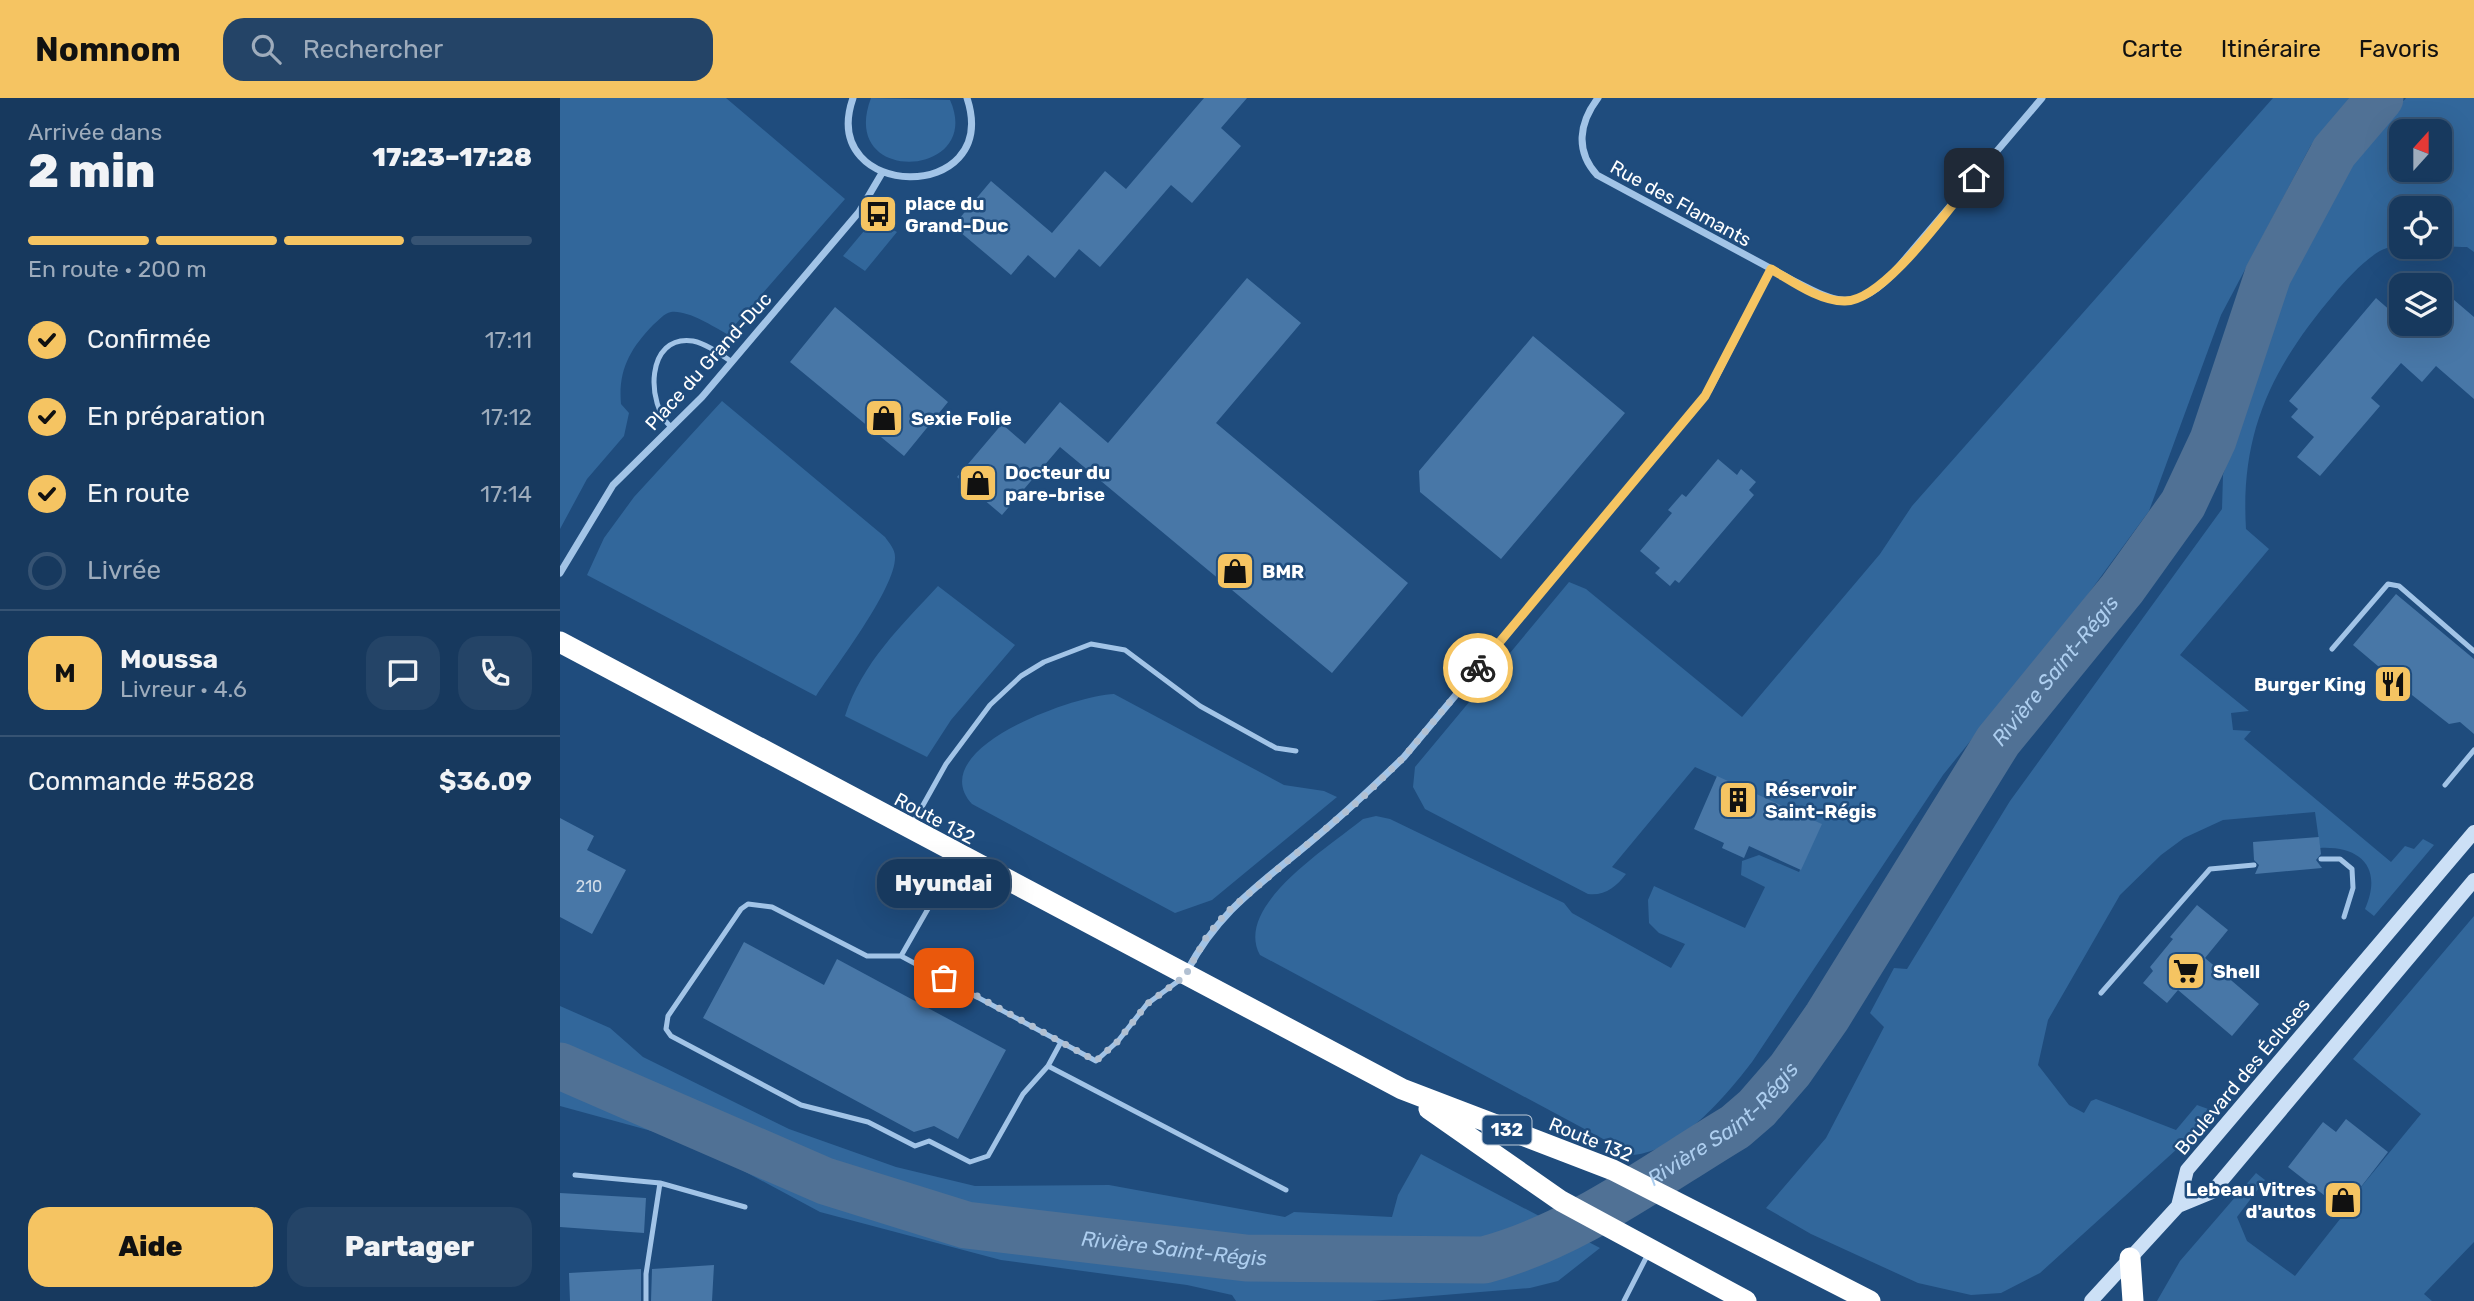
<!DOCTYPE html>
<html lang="fr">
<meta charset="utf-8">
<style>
:root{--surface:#17395e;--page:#244467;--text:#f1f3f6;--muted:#9eacbc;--line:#365373;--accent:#f5c462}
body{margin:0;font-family:Rubik,sans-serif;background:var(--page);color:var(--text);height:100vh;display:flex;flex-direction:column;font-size:26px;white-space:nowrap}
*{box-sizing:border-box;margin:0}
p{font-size:23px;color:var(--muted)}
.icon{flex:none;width:38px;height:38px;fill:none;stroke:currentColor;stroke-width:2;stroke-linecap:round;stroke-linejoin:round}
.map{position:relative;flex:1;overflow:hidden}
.drawer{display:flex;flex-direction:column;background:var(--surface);width:560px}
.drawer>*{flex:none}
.needle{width:46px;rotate:21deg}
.buttons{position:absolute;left:1829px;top:21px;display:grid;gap:14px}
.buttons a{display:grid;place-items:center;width:63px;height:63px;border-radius:14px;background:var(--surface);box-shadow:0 7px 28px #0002,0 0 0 2px var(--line);font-size:35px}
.pin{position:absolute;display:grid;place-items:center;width:60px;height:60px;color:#fff;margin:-30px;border-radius:14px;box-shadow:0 4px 10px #0006}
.courier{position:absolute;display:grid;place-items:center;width:70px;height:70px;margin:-35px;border:5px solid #f5c462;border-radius:50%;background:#fff;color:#222;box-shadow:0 2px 9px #0007}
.bubble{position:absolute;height:49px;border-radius:21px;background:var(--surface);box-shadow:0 7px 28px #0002,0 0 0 2px var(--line);font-size:23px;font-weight:800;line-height:49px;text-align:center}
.overview em{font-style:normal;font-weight:800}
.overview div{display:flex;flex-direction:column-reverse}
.overview{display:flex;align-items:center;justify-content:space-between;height:119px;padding:0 28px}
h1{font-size:46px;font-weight:800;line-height:52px}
.bar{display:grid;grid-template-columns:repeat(4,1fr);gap:10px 7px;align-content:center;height:84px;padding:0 28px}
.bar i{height:9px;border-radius:5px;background:var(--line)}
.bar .on{background:var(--accent)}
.bar p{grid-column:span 4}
.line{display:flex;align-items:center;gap:18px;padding:0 28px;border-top:2px solid var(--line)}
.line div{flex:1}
.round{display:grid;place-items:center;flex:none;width:74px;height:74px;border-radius:21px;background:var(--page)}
ol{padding:0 28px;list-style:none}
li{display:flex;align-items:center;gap:21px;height:77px}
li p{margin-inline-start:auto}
li .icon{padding:7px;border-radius:50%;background:var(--accent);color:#111;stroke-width:4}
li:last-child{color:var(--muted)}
li i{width:38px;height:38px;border:4px solid var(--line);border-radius:50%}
.primary-button{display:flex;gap:14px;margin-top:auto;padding:14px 28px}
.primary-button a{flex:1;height:80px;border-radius:21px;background:var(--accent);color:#111;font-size:28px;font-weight:800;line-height:80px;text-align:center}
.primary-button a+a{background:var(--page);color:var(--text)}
header{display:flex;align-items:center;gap:42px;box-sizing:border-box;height:98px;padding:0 35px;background:var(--accent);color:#111}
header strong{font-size:33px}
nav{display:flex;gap:38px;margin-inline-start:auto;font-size:24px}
.search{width:490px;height:63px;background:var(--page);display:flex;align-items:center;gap:18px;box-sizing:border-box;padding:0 24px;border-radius:21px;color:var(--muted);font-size:26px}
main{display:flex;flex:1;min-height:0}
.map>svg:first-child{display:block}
</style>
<header>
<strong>Nomnom</strong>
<div class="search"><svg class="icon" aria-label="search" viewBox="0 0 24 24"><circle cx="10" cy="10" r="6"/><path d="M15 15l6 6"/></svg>Rechercher</div>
<nav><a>Carte</a><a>Itinéraire</a><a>Favoris</a></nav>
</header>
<main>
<section class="drawer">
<div class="overview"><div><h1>2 min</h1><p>Arrivée dans</p></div><em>17:23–17:28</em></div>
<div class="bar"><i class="on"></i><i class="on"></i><i class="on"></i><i></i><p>En route · 200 m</p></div>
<ol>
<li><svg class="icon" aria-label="check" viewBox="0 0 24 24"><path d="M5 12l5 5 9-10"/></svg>Confirmée<p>17:11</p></li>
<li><svg class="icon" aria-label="check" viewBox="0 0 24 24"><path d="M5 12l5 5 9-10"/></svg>En préparation<p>17:12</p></li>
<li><svg class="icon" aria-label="check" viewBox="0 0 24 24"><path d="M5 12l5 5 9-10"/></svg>En route<p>17:14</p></li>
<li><i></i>Livrée</li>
</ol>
<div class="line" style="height:126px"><b class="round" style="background:var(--accent);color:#111">M</b><div><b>Moussa</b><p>Livreur · 4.6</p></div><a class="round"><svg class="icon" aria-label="chat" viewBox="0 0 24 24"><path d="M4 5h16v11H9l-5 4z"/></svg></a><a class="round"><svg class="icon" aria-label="phone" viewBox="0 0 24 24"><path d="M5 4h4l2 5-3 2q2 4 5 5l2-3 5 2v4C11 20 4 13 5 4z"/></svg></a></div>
<div class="line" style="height:91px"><div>Commande #5828</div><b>$36.09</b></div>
<div class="primary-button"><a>Aide</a><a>Partager</a></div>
</section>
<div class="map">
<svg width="1914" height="1203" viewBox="0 0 1914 1203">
<rect width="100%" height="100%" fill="#1f4c7d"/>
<path fill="#32679b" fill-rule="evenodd" d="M0,0H166L285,101L167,236C152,228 128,212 111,214C104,215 98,223 93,227C70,251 58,272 61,306L69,315L64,338L27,381L0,431Z
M311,0L390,2C425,80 277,89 311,0Z
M1713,0H1795L1751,47L1661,217L1589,413L1523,503L1383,677L1192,964C1165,999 1120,1053 1073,1057L700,857C673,808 769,749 803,721L816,718L830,721L1004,805L1012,815L1111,870L1125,846L1099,835L1089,825L1088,802L1094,788L1185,830L1205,789L1181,777L1182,763L1199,757L1239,774L1261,726L1135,669L1052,769L1066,776C1056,789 1045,798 1028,796L865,711L853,689L855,669L1009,484L1026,491L1182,619L1320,456L1352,408Z
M1846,0H1914V154L1907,149C1887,149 1843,145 1827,150C1810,155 1786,182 1775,195C1713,268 1680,333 1686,431L1709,451L1620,557L1689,613L1671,615L1673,632L1691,633L1684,641L1831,764L1845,748L1854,751L1863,741L1874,747L1814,818L1805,811C1823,770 1801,748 1760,750L1755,714L1663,722L1624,740L1601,757L1560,797L1488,922L1478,967L1509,1007L1524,1015L1531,1003L1536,1001L1616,1032L1637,1007L1651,1012L1617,1051L1480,1175L1441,1195L1411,1197L1358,1185L1251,1136L1206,1110L1266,1040L1324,929L1310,915L1334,870L1347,871L1450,703L1662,411L1663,377L1724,189L1759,107L1791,62ZM1841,33H1880V72H1841ZM1841,110H1880V149H1841Z
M314,121L337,134L305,173L283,158Z
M162,303L325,439C329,445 335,451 335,459C336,490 275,569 256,598L27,477L44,440L74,399Z
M378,488L455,547L391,622L367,659L285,618C302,565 341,528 378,488Z
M554,596L724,687L764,693L777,699L652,802L615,815L412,706C362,651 515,597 554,596Z
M1914,818V1144L1864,1196L1872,1203H1597L1620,1163L1696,1075L1705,1082L1677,1119L1687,1143L1735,1178L1784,1116L1783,1111L1861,1016L1793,961Z
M0,908L50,930L83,959L229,1031L336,1069L415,1088L549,1087L725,1119L734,1114L832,1119L838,1097L861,1056L1040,1150L998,1183L970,1190L811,1203H676L672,1197L627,1187L441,1162L260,1114L128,1043L0,1008Z"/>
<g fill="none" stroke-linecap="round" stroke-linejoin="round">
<path stroke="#507195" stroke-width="47" id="s1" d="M0,968L265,1083L406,1127L686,1160L924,1162C1015,1138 1095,1077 1175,1029L1197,1010L1230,972L1267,919L1438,643L1562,491L1623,406L1653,342L1708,177L1774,54L1820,0"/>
</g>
<path fill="#4877a7" d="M644,0H687L661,30L681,48L632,105L611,87L540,169L519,151L495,180L468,157L451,177L393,128L431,83L492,135L545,73L566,91Z
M687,180L741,225L656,325L848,485L772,575L500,349L442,417L397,379L442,326L465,346L500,304L548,345Z
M1880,190L1914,219V301L1876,268L1862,284L1841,265L1811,300L1820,308L1760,378L1737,359L1754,339L1731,319L1738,311L1729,303L1816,200L1841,222V226H1880Z
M275,209L388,304L344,358L230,264Z
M973,238L1065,315L941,461L860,394L859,373Z
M1158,361L1177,377L1181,371L1196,384L1189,392L1194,397L1119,485L1115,482L1110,488L1095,475L1100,470L1080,453L1112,415L1108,412L1122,396L1126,399Z
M1836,496L1914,561V636L1900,624L1889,626L1843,590L1826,591L1825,574L1793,547Z
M1157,678L1262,726L1241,772L1189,748L1184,760L1162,750L1164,745L1134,731Z
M0,720L34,738L27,752L66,772L32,836L0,819Z
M1759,739L1761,756L1756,762L1762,770L1695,776L1699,767L1694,762L1693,744Z
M1637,807L1668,832L1645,860L1699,906L1672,938L1618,892L1607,905L1583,885L1593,873L1590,869L1613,841L1610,839Z
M184,844L264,887L277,861L446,952L398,1041L374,1028L354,1034L143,920Z
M1786,1021L1828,1054L1783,1112L1728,1069L1763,1024L1776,1034Z
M0,1095L86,1100L84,1135L0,1129Z
M154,1167L152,1203H91L92,1171Z
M81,1171V1203H10L9,1175Z"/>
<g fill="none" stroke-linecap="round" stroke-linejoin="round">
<path stroke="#a2c4e7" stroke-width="5" d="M111,329C86,307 85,236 133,243C147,246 160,256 172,264
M1772,551L1828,486L1839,488L1914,553
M1885,687L1914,652
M353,725L386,666L430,607L461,578L484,564L531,546L565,552L640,608L716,650L736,653
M397,760L341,858L536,963L558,943L587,906L621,881
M1761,761H1780L1792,771L1793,790L1784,819
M341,858H307L212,809L188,806L181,811L108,918L106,931L111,938L241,1007L308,1024L355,1048L369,1043L410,1064L428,1058L463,996L488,968L501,944
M1541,895L1650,771L1694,767
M488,968L726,1092
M15,1077L100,1085L185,1109
M86,1203V1176L100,1085
M1064,1203L1089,1154"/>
<path stroke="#a2c4e7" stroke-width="7" d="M293,0C257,103 442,107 407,0
M1038,0C1019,25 1015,53 1037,77L1234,183C1273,203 1293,215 1329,180L1482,0
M0,475L53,387L142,299L299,114L322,75
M627,873C659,813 698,788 748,746C782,718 813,689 844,659L1133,313L1149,292L1211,171"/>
<path stroke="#cce0f6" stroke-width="14" d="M1618,1108L1627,1072L1914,734
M1531,1203L1618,1108L1652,1094L1914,782"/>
<path stroke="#fff" stroke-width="21" d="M0,544L842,991L1053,1072L1310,1203
M869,1011L1001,1103L1186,1203
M1570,1160L1573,1203"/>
</g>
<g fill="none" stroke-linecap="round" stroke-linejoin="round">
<path stroke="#b1c0d2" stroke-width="7" stroke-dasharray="0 12.6" d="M384,880L536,963L558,943L587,906L625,878L647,838L667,814L801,701L844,659L918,570"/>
<path stroke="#f5c462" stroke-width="9" d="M918,570L1145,298L1211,171C1232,183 1259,203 1284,203C1323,205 1389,110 1414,80"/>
</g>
<defs>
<g id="bus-square" transform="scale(2.0125)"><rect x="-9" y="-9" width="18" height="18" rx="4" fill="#f5c462" stroke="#1f4c7d"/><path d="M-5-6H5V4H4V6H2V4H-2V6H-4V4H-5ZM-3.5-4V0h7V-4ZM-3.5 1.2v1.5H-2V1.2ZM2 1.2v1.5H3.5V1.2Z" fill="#111"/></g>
<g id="shop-square" transform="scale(2.0125)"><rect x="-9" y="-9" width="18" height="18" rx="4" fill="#f5c462" stroke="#1f4c7d"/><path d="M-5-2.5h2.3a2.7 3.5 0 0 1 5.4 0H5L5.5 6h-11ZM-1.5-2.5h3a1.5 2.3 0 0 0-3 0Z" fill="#111"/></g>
<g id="restaurant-square" transform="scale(2.0125)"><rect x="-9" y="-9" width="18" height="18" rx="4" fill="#f5c462" stroke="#1f4c7d"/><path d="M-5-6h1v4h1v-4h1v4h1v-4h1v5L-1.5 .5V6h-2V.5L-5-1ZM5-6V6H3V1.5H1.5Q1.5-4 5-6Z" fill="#111"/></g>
<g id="building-square" transform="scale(2.0125)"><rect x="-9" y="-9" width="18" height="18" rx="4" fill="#f5c462" stroke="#1f4c7d"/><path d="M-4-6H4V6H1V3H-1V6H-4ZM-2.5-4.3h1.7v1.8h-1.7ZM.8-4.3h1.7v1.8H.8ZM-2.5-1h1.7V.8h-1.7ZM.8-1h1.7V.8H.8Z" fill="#111"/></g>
<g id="supermarket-square" transform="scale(2.0125)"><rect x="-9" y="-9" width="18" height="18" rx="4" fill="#f5c462" stroke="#1f4c7d"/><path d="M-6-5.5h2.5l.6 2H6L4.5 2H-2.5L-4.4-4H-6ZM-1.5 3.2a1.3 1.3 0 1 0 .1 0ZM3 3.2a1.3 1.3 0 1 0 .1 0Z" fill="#111"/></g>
</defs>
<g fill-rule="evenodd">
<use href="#bus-square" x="318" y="116"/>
<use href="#shop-square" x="324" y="320"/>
<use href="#shop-square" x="418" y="385"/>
<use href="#shop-square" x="675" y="473"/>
<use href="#restaurant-square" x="1833" y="586"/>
<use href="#building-square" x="1178" y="702"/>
<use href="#supermarket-square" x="1626" y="873"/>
<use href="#shop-square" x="1783" y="1102"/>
</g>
<g text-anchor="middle" stroke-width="5" stroke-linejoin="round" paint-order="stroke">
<g font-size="16" fill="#d1dde9">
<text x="29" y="794">210</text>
</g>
<rect fill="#1f4c7d" stroke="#bcc9d8" stroke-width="2" x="922.5" y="1017.5" width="49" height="29" rx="5"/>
<g font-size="18" font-weight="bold" fill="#fff">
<text x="947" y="1038">132</text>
</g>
<g font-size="19" font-weight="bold" fill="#fff" stroke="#1f4c7d" text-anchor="start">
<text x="345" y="112">place du<tspan x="345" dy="22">Grand-Duc</tspan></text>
<text x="351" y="327">Sexie Folie</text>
<text x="445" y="381">Docteur du<tspan x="445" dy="22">pare-brise</tspan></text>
<text x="702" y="480">BMR</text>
<text x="1806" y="593" text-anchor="end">Burger King</text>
<text x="1205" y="698">Réservoir<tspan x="1205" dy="22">Saint-Régis</tspan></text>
<text x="1653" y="880">Shell</text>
<text x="1756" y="1098" text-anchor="end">Lebeau Vitres<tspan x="1756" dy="22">d'autos</tspan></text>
</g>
<g font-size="19" fill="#fff" stroke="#1f4c7d">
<text transform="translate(1121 105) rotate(29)" y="7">Rue des Flamants</text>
<text transform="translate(148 263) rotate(-48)" y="7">Place du Grand-Duc</text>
<text transform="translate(375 720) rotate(28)" y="7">Route 132</text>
<text transform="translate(1682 978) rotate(-50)" y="7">Boulevard des Écluses</text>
<text transform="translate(1031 1041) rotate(22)" y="7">Route 132</text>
</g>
<g font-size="21" font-style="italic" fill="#adceef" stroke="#1f4c7d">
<text dy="7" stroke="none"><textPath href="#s1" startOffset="1801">Rivière Saint-Régis</textPath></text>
<text dy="7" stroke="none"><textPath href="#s1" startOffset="1234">Rivière Saint-Régis</textPath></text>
<text dy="7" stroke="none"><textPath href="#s1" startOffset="646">Rivière Saint-Régis</textPath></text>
</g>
</g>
</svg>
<div class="buttons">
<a><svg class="needle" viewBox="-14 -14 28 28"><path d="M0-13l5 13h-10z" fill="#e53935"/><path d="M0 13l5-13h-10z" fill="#9eacbc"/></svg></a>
<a><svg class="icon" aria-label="locate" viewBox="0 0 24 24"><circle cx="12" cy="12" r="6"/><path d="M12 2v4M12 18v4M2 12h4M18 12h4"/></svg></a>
<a><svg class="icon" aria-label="layers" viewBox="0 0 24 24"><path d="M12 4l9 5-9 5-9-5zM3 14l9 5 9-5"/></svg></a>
</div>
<div class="pin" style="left:384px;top:880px;background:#ea580c"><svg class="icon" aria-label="bag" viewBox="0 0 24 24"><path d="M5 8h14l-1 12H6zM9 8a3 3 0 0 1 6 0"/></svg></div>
<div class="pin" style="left:1414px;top:80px;background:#1f2937"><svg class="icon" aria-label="home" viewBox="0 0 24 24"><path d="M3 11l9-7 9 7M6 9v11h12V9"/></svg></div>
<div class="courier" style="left:918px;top:570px"><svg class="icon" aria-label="bike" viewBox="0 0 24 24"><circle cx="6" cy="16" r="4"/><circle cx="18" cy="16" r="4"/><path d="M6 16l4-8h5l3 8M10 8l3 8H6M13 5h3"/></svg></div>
<div class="bubble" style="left:317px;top:761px;width:133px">Hyundai</div>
</div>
</main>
